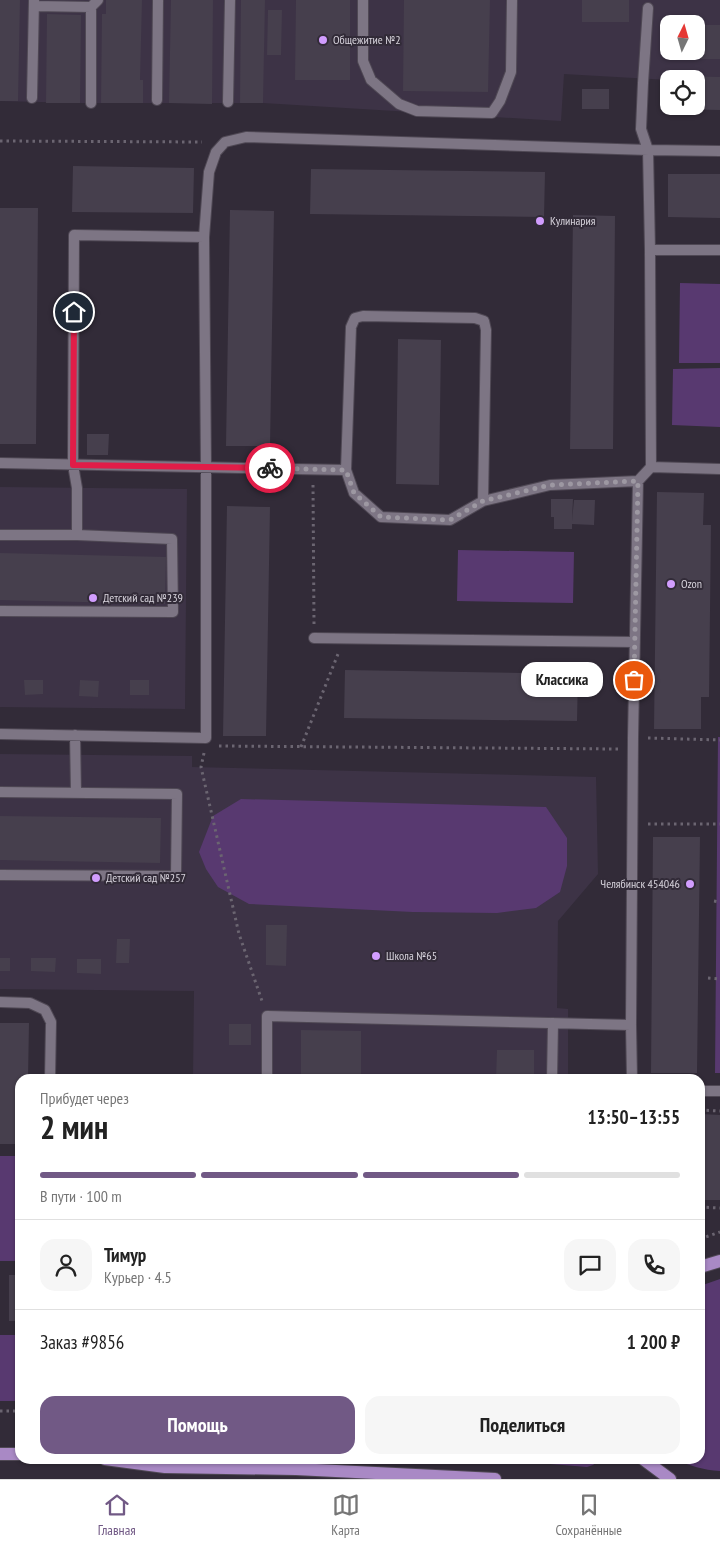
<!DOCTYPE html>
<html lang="ru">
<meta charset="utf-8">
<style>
:root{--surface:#fff;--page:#f6f6f6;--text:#222;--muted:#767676;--line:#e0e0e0;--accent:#715985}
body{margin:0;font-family:"PT Sans Narrow",sans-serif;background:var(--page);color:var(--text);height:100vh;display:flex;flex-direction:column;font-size:19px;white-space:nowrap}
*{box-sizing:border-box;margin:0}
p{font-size:16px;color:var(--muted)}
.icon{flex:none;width:28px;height:28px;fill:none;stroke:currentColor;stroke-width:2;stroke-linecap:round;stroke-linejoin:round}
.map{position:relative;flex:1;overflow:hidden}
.drawer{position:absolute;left:15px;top:1074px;width:690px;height:390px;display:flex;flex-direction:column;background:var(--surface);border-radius:15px;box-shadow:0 1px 4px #0004}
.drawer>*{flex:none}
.needle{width:32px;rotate:5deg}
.controls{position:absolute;left:660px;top:15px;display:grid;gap:10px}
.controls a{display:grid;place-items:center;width:45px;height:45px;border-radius:10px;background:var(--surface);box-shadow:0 1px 4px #0004;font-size:25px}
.pin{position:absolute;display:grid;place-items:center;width:42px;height:42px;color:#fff;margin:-21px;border:2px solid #fff;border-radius:50%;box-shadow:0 1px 5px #0007}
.courier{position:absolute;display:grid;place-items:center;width:50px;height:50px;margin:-25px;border:4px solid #e11d48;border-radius:50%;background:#fff;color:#222;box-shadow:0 1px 6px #0007}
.bubble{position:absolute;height:35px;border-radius:15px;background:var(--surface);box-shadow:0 1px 4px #0004;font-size:16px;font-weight:700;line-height:35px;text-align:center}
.head em{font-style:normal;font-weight:700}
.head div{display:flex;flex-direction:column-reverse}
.head{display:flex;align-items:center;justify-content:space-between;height:85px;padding:0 25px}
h1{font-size:32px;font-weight:700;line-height:38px}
.bar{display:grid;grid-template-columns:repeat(4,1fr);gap:8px 5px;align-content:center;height:60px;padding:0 25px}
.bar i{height:6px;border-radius:4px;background:var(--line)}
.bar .active{background:var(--accent)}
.bar p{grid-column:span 4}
.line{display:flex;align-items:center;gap:12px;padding:0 25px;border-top:1px solid var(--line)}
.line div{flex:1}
.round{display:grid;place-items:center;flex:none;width:52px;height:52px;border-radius:15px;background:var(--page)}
.primary-button{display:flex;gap:10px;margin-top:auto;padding:10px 25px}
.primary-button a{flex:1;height:58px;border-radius:15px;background:var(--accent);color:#fff;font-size:20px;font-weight:700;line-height:58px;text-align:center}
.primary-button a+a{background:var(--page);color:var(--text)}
.tab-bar{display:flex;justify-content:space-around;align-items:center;height:70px;border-top:1px solid var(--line);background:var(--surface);font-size:14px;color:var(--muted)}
.tab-bar a{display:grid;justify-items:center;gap:2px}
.tab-bar .active{color:var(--accent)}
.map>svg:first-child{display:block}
</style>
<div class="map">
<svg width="720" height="1479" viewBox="0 0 720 1479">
<rect width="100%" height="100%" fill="#322b38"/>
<path fill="#3d3346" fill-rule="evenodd" d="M0,0H720V82L696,79L669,80L564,74L561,121L263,103H80L0,101ZM669,24H696V51H669Z
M0,487L187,489L185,709L0,707Z
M0,754L192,756V767L596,777L598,874L558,921L557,1008L568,1009V1079H193L194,991L0,989Z"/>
<path fill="#583970" d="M680,283L720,284V363H679Z
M720,368V427L672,425L673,369Z
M458,550L574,552L573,603L457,601Z
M718,737H720V1073H715Z
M241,799L546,807L567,838V866L560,892L536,908L497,913L413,912L249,904L218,887L206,869L199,852L213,816Z
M0,1156H20V1261H0Z
M720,1279V1471C703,1470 690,1466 675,1459H700V1286Z
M0,1335H20V1401H0Z
M491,1459H600L593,1465L587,1467Z"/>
<path fill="#463f4d" d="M0,0H20L18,101H0Z
M106,0H142L140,80H143V103H101L102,14H106Z
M171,0H213L212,104L169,103Z
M241,0H265L263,103H240Z
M296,0H350V80H295Z
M404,0H490L488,92L403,91Z
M582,0H629V22H582Z
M268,10H282L281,55H267Z
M47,14L81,15L80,103H46Z
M696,25H720V59H680V51H696Z
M671,76L720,77V110L670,109V106H696V79H671Z
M582,89H609V109H582Z
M73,166L194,168L193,213L72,212Z
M311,169L545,172L544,217L310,214Z
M668,174H720V218L668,217Z
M0,208H38L36,444H0Z
M230,210L274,211L270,446H226Z
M573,215L615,216L613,449H570Z
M398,339L441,340L439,485L396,484Z
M87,434H109L108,455H87Z
M657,492L704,493L703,525H711L709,697H701V729H654Z
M551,499H573L572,521L574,500H595L594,525L572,524V529H554V517H551Z
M227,506L270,507L266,736H223Z
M0,553L166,557L165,604L0,600Z
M345,670L578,674L577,721L344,718Z
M24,680H43V694L25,695Z
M80,680L99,681L98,697L79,696Z
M130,680H149V695H130Z
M0,816L161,818L160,863L0,860Z
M653,837H700L697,1073H651Z
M266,925H287L286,966L266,965Z
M117,939H130L129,963H116Z
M0,958H10V971H0Z
M31,958H56L55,972L31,971Z
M77,959H101V974L77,973Z
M0,1023H29L28,1079H20V1144H0Z
M229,1024H251V1045H229Z
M301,1030L361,1031V1079H301Z
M497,1050H534V1079H496Z
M700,1114L720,1115V1200H700Z
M9,1275H20V1321H9Z"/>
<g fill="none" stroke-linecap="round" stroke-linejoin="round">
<g stroke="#4f4854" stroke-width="12">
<path id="service" d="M363,0V61L371,80L399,104L417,111L492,113L500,101L511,72L512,0
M34,6L91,7
M648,8L643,83L641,129L648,150L650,250L651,467
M32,98L34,0
M157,100L158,0
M228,102L230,0
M91,103V7L98,0
M650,250H720
M0,463L346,470L351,327L355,318L363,316L475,318L484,321L486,330L483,501L550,485L638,481L651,467L720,469
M346,470L354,493L381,517L450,520L483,501
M0,535H77L172,539L173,612L0,611
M77,535V488L73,465L74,235L204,237
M314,638L635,642
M0,734L206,738V466L204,237L209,172L216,152L225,142L246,137L648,150L720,151
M75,735L76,793
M0,792L177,794L176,876L0,875
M0,1002L30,1003L45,1010L51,1022L50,1079
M267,1079V1016L631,1025
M552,1079L553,1023
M632,1079L631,1025L633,738L638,481
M700,1091H720"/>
</g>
<g stroke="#4f4854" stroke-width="14">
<path id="primary" d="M700,1267L720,1261
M0,1454H20
M105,1459L165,1467L296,1469L495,1479
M643,1459L670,1479"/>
</g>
<path stroke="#6b6571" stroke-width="3" stroke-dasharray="2.5 4" stroke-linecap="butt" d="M0,141L202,142
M313,485L314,624
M648,738L720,740
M219,746L618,749
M301,747L338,654
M204,753L201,767L239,934L262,1001
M648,824H720
M714,901L720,902
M708,978L720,979
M700,1110L720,1111
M700,1207L720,1208
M700,1239L720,1232
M0,1411H20"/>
<use href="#service" stroke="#7d7584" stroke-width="10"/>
<use href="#primary" stroke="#a989c5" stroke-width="12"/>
</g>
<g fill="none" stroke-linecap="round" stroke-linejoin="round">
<path stroke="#9d98a2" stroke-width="5" stroke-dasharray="0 9" d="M270,468L346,470L354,493L381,517L450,520L483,501L550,485L638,481L634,680"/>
<path stroke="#e11d48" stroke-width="6" d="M74,312L73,465L270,468"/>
</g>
<g fill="#d19dfe" stroke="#322b38" stroke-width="2">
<circle cx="323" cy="40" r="5"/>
<circle cx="540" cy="221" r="5"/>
<circle cx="671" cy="584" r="5"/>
<circle cx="93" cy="598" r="5"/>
<circle cx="96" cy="878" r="5"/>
<circle cx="690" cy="884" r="5"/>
<circle cx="376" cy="956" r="5"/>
</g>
<g text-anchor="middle" stroke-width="4" stroke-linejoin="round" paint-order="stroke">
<g font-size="12" fill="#d6d2db" stroke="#322b38" text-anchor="start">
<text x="333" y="44">Общежитие №2</text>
<text x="550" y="225">Кулинария</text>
<text x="681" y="588">Ozon</text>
<text x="103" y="602">Детский сад №239</text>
<text x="106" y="882">Детский сад №257</text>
<text x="680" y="888" text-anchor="end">Челябинск 454046</text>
<text x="386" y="960">Школа №65</text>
</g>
</g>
</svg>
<div class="controls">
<a><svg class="needle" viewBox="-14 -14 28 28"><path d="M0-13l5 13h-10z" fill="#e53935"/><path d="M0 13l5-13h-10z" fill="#767676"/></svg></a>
<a><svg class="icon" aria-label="locate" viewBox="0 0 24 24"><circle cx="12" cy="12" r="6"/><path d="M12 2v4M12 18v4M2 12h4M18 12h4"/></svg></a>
</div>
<div class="pin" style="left:634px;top:680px;background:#ea580c"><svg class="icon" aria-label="bag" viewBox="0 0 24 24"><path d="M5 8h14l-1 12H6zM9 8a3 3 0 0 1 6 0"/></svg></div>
<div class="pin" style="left:74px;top:312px;background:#1f2937"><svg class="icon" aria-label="home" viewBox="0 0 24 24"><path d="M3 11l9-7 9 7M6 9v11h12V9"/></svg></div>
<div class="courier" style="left:270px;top:468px"><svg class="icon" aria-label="bike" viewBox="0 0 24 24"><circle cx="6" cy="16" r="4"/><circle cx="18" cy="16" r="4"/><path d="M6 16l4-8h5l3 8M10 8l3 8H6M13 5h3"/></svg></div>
<div class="bubble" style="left:521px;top:662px;width:82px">Классика</div>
<section class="drawer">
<div class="head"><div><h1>2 мин</h1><p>Прибудет через</p></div><em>13:50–13:55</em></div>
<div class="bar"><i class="active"></i><i class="active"></i><i class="active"></i><i></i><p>В пути · 100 m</p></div>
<div class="line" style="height:90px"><a class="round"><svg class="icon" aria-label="person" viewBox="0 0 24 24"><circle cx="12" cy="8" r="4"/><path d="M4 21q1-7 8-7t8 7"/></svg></a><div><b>Тимур</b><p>Курьер · 4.5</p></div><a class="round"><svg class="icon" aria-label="chat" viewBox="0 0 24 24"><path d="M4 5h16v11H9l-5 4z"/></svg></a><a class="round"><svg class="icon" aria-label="phone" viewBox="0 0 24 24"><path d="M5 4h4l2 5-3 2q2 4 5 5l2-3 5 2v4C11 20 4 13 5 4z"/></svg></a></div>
<div class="line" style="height:65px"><div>Заказ #9856</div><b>1 200 ₽</b></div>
<div class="primary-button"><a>Помощь</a><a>Поделиться</a></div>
</section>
</div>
<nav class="tab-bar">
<a class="active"><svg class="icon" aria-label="home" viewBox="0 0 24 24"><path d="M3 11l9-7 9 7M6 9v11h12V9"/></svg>Главная</a>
<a><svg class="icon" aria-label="map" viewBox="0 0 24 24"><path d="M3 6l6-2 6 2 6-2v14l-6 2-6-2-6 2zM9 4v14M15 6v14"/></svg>Карта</a>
<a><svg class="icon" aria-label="saved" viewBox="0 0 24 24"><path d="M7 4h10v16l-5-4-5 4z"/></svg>Сохранённые</a>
</nav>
